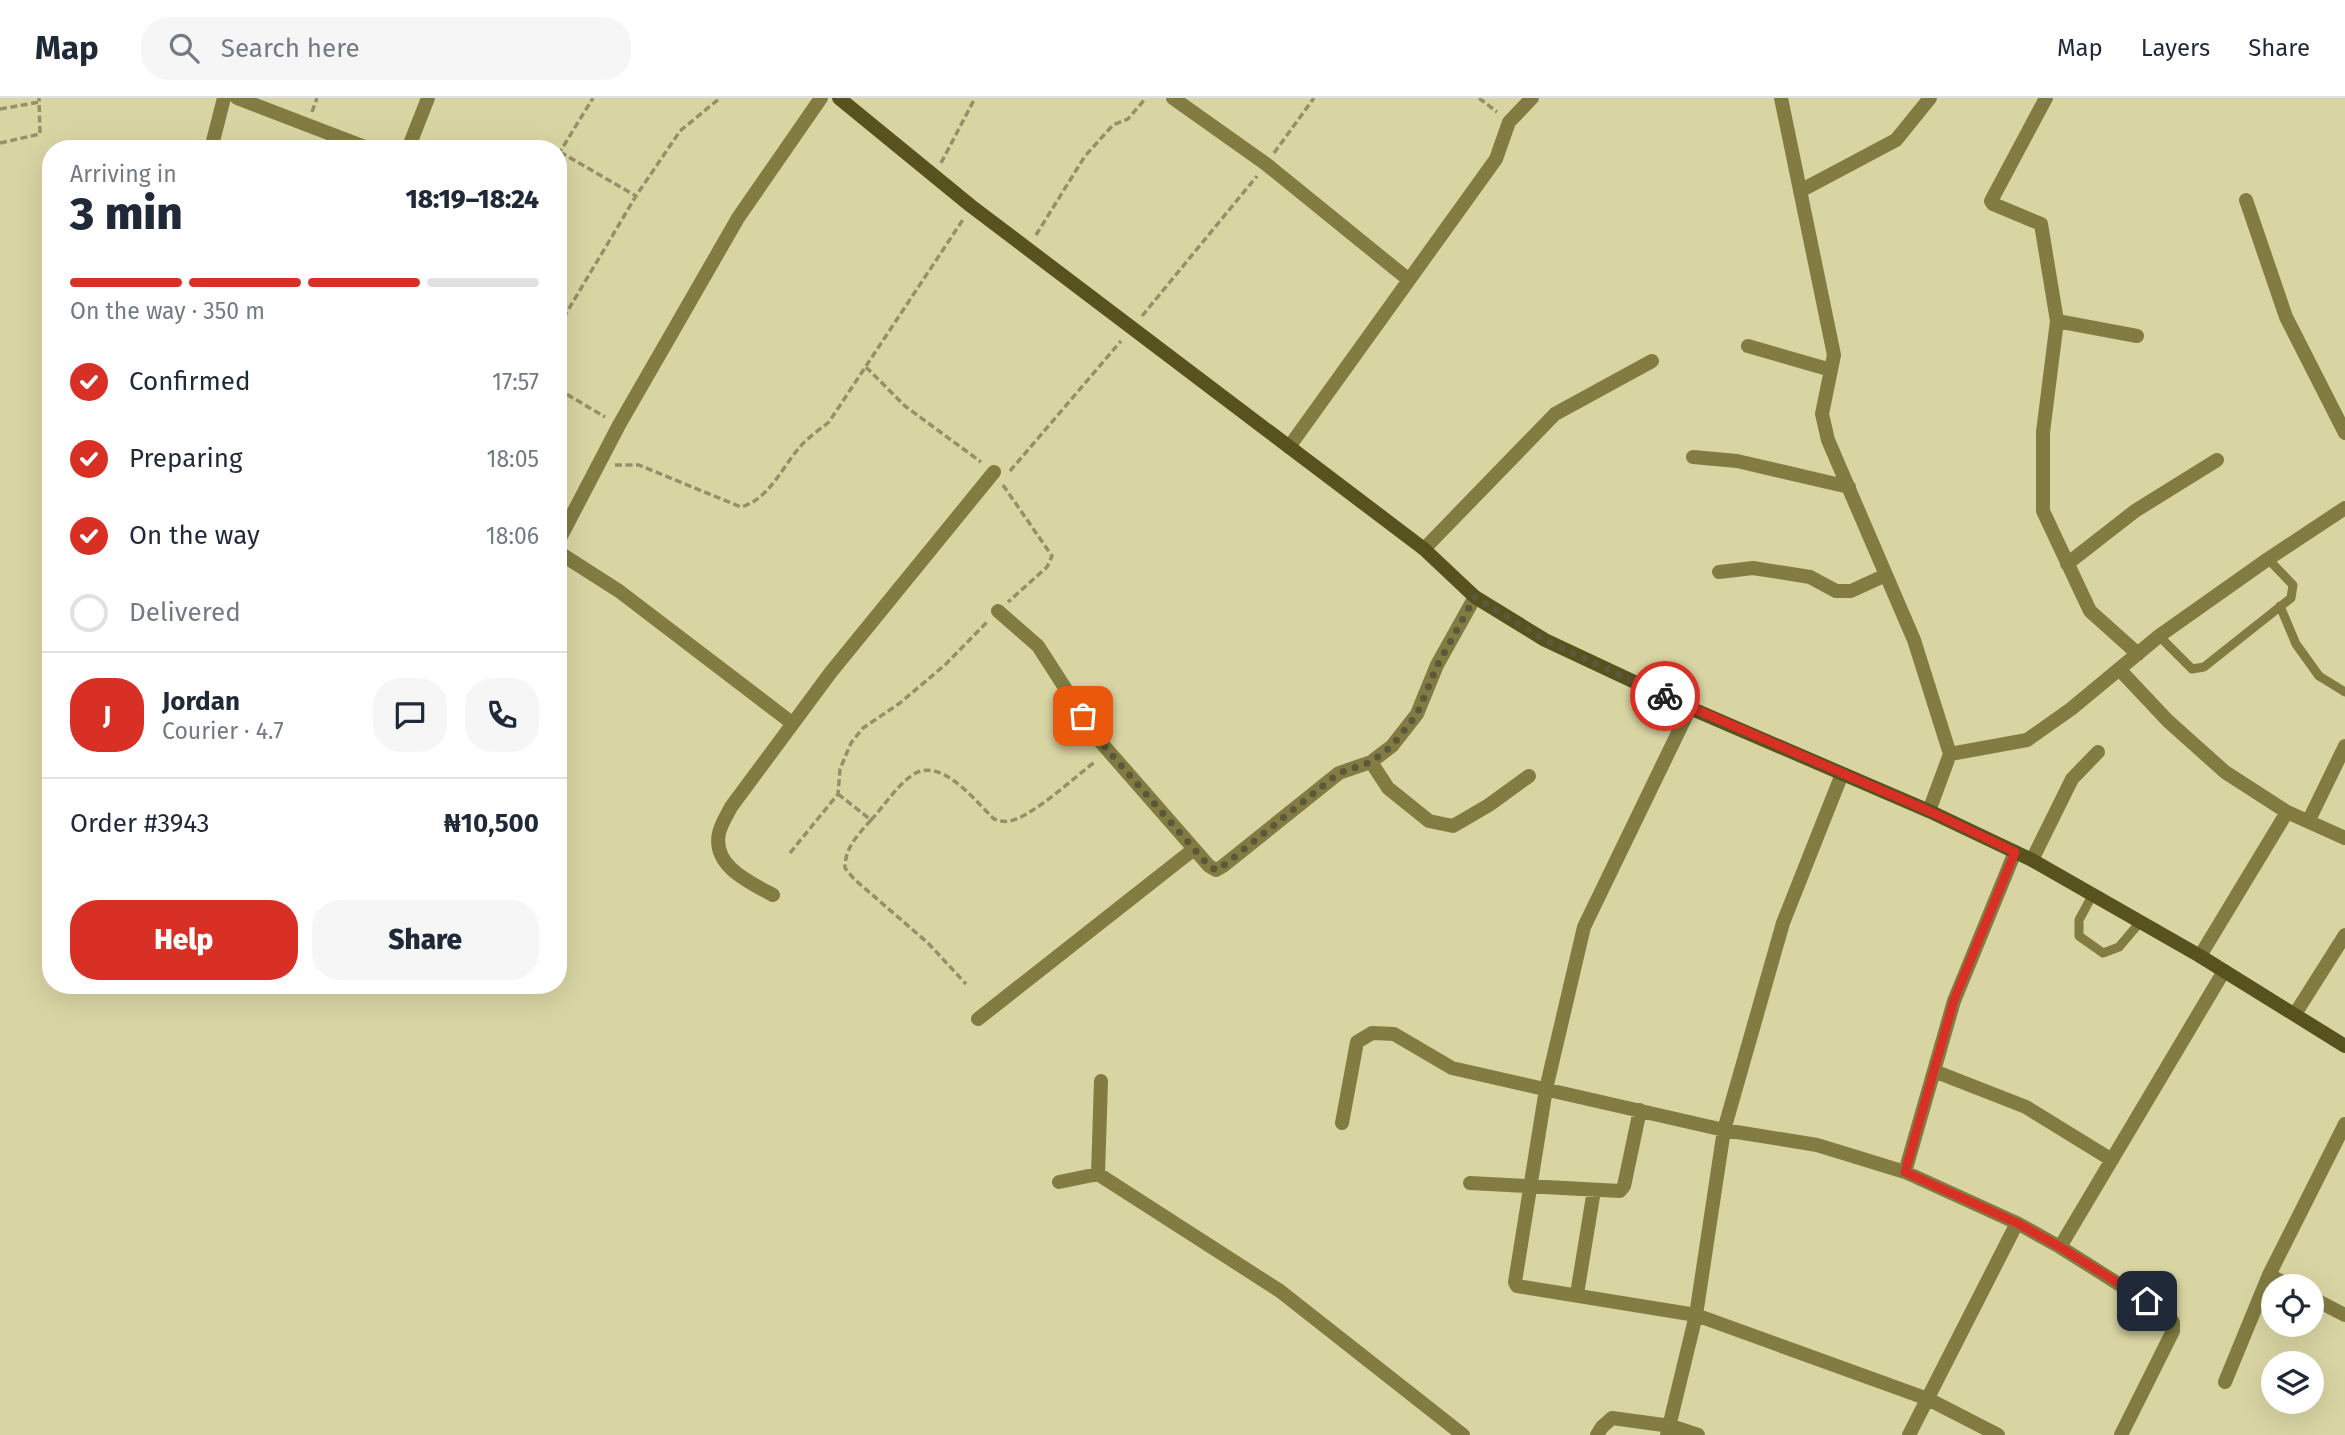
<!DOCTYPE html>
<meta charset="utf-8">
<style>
:root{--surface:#fff;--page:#f6f6f7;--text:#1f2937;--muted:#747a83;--line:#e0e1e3;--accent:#d93025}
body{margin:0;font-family:"Fira Sans",sans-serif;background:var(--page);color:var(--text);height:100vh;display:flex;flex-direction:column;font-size:26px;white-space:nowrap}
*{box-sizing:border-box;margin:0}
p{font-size:23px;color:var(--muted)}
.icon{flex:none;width:38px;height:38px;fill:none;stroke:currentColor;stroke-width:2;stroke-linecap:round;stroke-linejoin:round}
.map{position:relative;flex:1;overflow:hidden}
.details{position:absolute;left:42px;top:42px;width:525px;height:854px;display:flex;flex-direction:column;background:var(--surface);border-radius:28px;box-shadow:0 7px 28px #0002}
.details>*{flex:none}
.controls{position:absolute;left:2261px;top:1176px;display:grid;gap:14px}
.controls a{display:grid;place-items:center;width:63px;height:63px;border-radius:50%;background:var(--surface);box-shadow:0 7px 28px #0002;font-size:35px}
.pin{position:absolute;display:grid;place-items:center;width:60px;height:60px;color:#fff;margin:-30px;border-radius:14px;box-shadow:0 4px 10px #0006}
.courier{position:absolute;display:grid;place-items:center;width:70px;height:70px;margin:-35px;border:5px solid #d93025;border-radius:50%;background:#fff;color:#222;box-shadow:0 2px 9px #0007}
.head em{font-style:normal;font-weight:800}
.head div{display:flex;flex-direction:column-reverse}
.head{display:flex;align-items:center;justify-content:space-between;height:119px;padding:0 28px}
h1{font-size:46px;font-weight:800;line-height:52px}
.bar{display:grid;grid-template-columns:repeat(4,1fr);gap:10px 7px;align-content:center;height:84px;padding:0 28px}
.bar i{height:9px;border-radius:5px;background:var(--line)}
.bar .current{background:var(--accent)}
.bar p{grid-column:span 4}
.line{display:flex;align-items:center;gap:18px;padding:0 28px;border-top:2px solid var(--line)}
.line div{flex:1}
.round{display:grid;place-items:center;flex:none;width:74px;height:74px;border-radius:28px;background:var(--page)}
ol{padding:0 28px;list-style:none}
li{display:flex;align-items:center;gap:21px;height:77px}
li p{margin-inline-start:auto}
li .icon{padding:7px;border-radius:50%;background:var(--accent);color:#fff;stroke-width:4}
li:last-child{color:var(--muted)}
li i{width:38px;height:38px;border:4px solid var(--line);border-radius:50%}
.button{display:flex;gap:14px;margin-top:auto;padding:14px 28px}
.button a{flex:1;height:80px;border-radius:28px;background:var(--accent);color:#fff;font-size:28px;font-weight:800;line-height:80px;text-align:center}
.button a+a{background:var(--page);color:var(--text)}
header{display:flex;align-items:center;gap:42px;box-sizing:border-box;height:98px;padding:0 35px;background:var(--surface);border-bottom:2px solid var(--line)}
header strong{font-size:33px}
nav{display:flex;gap:38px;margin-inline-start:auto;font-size:24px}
.search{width:490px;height:63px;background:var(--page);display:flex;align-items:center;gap:18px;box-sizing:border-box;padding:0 24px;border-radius:28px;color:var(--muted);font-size:26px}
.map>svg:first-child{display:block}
</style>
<header>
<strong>Map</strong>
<div class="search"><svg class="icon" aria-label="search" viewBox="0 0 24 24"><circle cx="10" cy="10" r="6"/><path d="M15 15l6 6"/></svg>Search here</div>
<nav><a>Map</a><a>Layers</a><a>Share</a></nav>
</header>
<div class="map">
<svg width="2345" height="1337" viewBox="0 0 2345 1337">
<rect width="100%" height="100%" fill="#d9d5a3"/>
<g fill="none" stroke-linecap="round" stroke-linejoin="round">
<path stroke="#94916a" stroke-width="3.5" stroke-dasharray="7 3.5" stroke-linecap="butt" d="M1479,0L1497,14
M0,11L40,4
M312,14L317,0
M0,45L40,36L39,0
M560,54L636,98
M1274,55L1314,0
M558,57L593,0
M941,65L975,0
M1036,137L1085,58L1113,27L1128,21L1146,0
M1142,218L1257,78
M558,229L636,98L680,33L720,0
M866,269L905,308L981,364
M558,291L605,319
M615,367H639L741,409C769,401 781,371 799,350C807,340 819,332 829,324L964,120
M1010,373L1121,243
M1003,387L1052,458L1047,469L1008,504
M838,696L871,722C884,708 896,689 911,678C940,656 975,703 994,721C1000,723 1005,724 1010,723C1033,718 1076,678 1096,663
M871,722C858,737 845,749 845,770L854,781L928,845L966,886
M790,755L838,696L840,671L851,645L863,630L900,605L946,566L988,523"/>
<path stroke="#827c42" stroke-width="9" d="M2280,508L2296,546L2319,578L2345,594
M2159,538L2192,571L2204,569L2291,500L2293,487L2268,461
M2093,796L2079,822V838L2103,855L2119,849L2141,823"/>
<path stroke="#827c42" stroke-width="14" d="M237,0L370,51
M1173,0L1266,66L1409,182
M1781,0L1834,257L1822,316L1828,342L1914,542L1950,656L1929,713
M2046,0L1991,103L1993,106L2041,126L2057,223L2043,334V413L2090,513L2138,556
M211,51L224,0
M408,51L428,0
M1800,93L1896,42L1930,0
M2246,102L2286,219L2345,335
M2057,223L2137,238
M1748,248L1831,272
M1289,349L1496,61L1509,24L1532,0
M1693,359L1737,363L1849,389
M558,444L619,327L738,120L821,0
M1424,451L1555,316L1652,263
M558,454L619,493L792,625
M2067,466L2135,413L2217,362
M1719,474L1753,470L1810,479L1836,493H1851L1886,477
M998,513L1038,548L1098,641L1209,768L1216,772L1223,768L1339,675L1371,664L1392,648L1417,616L1437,567L1475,499
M2119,571L2168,623L2225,674L2287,714
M1690,610L1584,829L1546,991L1515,1184L1517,1188L1696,1217L1928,1301L1998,1337
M1950,656L2027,642L2071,611L2159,538L2268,461L2345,410
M1371,664L1388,690L1429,723L1453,728L1489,707L1529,678
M2309,722L2345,648
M2032,762L2072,681L2098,654
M773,797C749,784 712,768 719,735C721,726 727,717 731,709L831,574L994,374
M2200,858L2287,714L2345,740
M2295,916L2345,837
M978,921L1194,751
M1934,973L2026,1009L2112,1062
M1342,1025L1357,944L1372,935L1394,936L1452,970L1724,1032L1817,1047L1905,1074L2017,1125L2060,1149L2168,1217L2173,1224V1233L2121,1337
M1905,1074L1954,903L2015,754
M1098,1076L1101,983
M1059,1084L1098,1076L1280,1193L1463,1337
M1470,1085L1620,1093L1624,1088L1640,1012
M2060,1149L2224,873
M2269,1177L2290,1188
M1577,1196L1594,1092
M2312,1200L2345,1217
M2225,1284L2269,1177L2345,1026
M1597,1337L1602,1329L1612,1320L1671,1328L1698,1337
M1667,1337L1696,1217L1724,1032L1783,825L1842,676
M1909,1337L2017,1125"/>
<path stroke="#58531e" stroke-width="14" d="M839,0L971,108L1424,451L1475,499L1545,542L1690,610L1929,713L2032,762L2200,858L2345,948"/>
</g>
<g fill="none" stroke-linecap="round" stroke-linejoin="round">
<path stroke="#5b583b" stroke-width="7" stroke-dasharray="0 12.6" d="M1083,618L1098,641L1209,768L1216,772L1223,768L1339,675L1371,664L1392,648L1417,616L1437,568L1475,499L1545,542L1665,598"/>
<path stroke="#d93025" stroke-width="9" d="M1665,598L1929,713L2015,754L1954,902L1905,1074L2017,1125L2060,1149L2147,1203"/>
</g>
</svg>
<div class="controls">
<a><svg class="icon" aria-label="locate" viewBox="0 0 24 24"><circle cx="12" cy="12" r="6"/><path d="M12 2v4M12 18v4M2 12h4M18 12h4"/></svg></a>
<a><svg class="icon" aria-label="layers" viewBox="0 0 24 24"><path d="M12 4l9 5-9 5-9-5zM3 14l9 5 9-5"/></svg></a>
</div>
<div class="pin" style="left:1083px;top:618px;background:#ea580c"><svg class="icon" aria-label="bag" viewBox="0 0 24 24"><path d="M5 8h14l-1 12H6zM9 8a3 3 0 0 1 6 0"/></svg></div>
<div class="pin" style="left:2147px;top:1203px;background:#1f2937"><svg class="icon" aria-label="home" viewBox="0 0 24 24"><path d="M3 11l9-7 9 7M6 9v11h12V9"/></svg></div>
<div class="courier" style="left:1665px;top:598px"><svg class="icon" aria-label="bike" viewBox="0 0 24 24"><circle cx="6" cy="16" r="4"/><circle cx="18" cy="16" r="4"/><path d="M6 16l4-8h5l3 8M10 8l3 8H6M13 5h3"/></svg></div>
<section class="details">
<div class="head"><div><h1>3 min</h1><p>Arriving in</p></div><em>18:19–18:24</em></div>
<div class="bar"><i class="current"></i><i class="current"></i><i class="current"></i><i></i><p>On the way · 350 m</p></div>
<ol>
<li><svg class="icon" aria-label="check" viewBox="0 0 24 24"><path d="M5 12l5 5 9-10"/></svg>Confirmed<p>17:57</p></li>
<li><svg class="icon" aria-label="check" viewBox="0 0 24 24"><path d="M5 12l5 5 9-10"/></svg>Preparing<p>18:05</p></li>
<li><svg class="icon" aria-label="check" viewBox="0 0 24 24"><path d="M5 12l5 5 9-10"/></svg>On the way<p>18:06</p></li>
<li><i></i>Delivered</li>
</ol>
<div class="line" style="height:126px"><b class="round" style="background:var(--accent);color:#fff">J</b><div><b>Jordan</b><p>Courier · 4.7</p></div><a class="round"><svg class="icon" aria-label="chat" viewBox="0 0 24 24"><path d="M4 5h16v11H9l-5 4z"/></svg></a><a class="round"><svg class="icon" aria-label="phone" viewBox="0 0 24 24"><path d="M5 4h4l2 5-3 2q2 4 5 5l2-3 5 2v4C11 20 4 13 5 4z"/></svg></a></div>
<div class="line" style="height:91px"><div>Order #3943</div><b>₦10,500</b></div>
<div class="button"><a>Help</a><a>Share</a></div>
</section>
</div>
